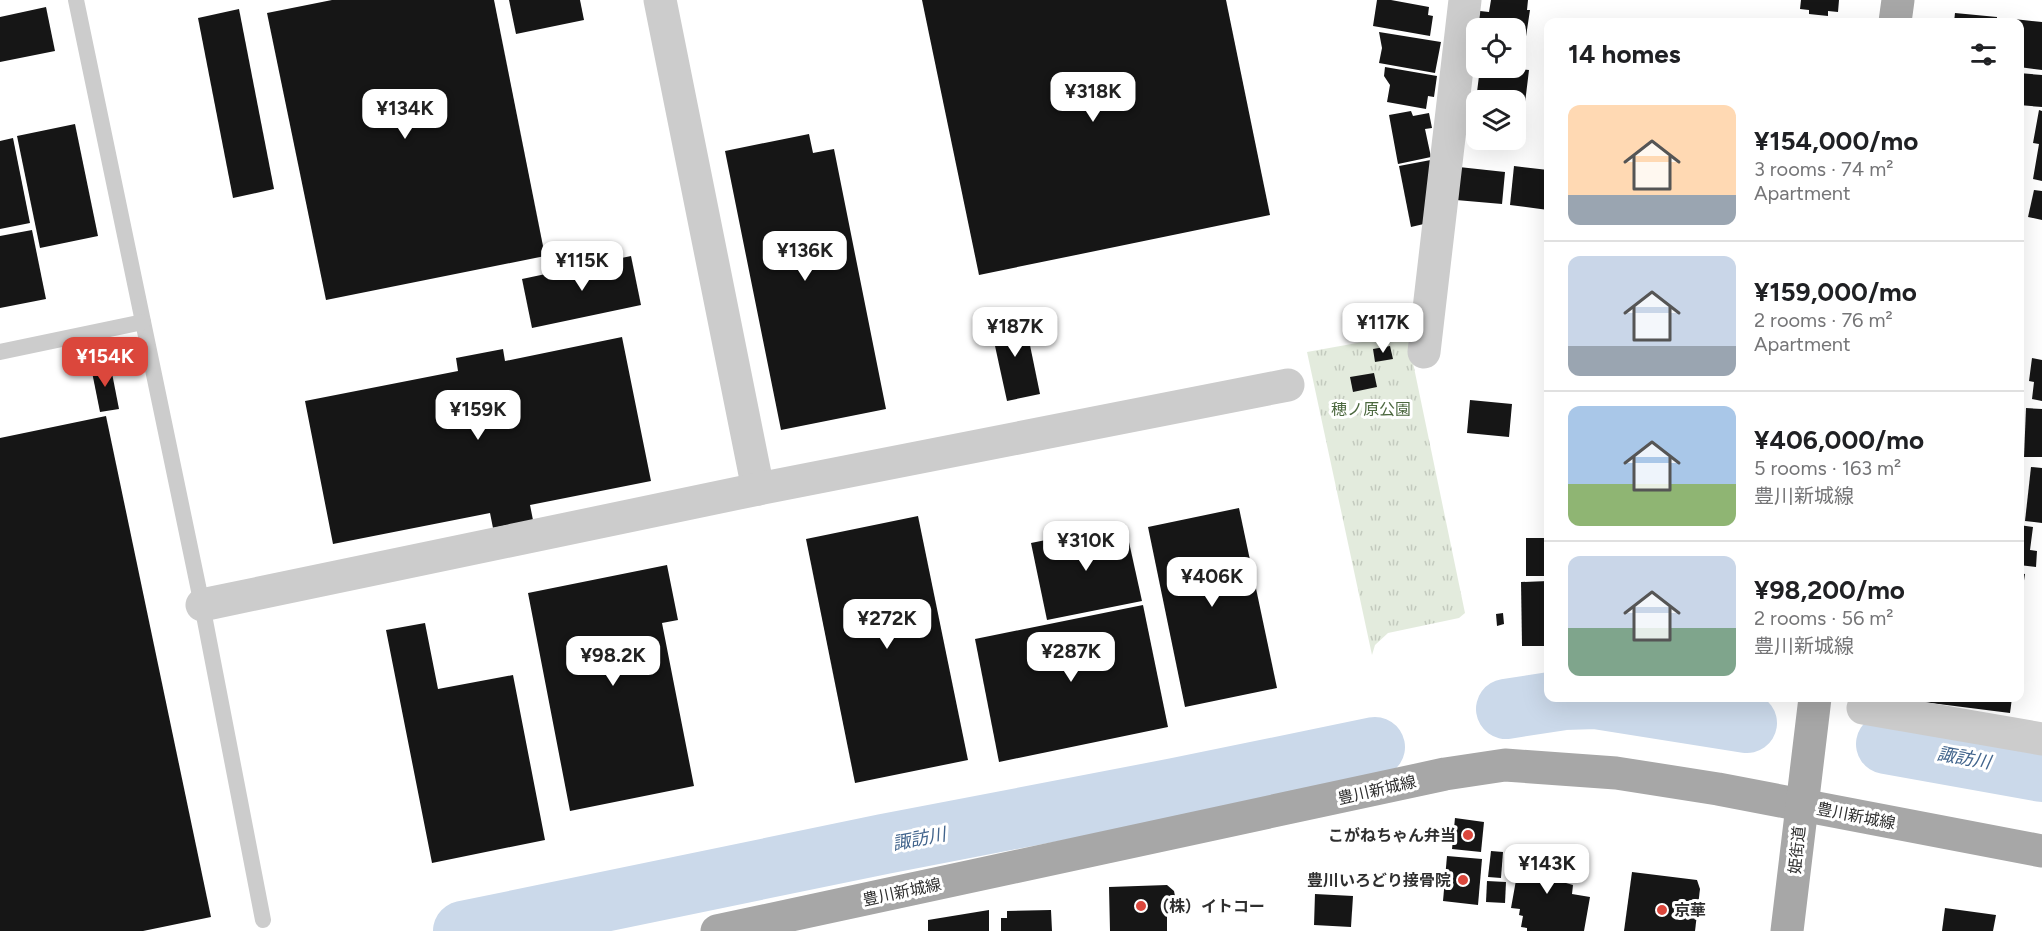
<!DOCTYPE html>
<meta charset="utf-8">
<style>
:root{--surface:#fff;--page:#f2f2f2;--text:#202124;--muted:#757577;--line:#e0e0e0;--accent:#db473c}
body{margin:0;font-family:Figtree,"Noto Sans JP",sans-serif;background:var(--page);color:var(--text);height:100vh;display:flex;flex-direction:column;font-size:22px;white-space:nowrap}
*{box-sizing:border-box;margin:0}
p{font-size:20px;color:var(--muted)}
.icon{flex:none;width:33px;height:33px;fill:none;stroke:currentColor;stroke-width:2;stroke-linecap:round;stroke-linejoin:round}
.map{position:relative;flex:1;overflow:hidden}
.drawer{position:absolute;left:1544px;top:18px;width:480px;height:684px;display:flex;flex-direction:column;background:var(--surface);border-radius:12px;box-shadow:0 6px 24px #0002}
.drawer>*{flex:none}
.buttons{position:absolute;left:1466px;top:18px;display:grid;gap:12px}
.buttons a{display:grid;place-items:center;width:60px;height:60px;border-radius:12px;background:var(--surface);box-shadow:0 6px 24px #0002;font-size:30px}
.price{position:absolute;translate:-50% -51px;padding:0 14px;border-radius:12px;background:#fff;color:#222;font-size:20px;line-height:39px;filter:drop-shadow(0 2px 3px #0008)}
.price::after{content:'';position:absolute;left:50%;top:36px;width:18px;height:14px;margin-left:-9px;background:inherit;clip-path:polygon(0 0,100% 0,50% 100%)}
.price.active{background:var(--accent);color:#fff}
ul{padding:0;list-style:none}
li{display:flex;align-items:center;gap:18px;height:150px;padding:0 24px}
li+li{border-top:2px solid var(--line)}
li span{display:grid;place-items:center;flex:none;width:168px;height:120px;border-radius:12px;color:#555}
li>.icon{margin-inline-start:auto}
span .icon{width:72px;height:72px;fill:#fffc;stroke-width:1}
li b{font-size:26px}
h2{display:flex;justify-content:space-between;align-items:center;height:72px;padding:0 24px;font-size:26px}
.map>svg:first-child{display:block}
.park{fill:url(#park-tufts)}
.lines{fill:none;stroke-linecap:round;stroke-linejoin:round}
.river{stroke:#cbd9ea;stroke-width:60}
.building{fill:#161616}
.service{stroke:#ccc;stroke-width:16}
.minor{stroke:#ccc;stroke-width:33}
.tertiary{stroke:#ccc;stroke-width:33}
.primary{stroke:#a7a7a7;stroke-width:33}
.poi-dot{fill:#db473c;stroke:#fff;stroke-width:2}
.labels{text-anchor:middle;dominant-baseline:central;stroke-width:6;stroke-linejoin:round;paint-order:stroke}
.park-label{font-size:16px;fill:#4c683f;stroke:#fff}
.street-label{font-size:16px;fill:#2f2f2f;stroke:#fff}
.poi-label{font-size:16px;font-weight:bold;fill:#2f2f2f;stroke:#fff;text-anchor:end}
.water-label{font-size:18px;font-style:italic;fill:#41648c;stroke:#fff}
</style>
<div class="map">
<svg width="2042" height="931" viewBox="0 0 2042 931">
<defs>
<pattern id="park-tufts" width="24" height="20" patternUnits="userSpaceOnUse" patternTransform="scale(1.5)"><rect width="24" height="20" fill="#e3ebdd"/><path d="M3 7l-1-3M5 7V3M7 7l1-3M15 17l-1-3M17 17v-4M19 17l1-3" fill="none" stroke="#c3cabe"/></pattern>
</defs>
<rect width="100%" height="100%" fill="#fff"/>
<!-- park -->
<polygon class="park" points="1407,334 1465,613 1459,618 1388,633 1375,645 1372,655 1307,352"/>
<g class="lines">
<!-- river -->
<g class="river">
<polyline points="1506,709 1564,700 1596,699 1747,723"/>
<polyline points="1886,744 2042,772"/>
<polyline points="463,931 884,844 1175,788 1375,747"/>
</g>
</g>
<!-- building -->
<g class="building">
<polygon points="332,0 494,0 545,256 326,300 267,13"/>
<polygon points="509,0 580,0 584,20 516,34"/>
<polygon points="922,0 1226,0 1270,215 979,275"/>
<polygon points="1377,0 1391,0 1429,7 1428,15 1433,16 1430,36 1373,26"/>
<polygon points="1491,0 1528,0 1527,10 1530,10 1525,43 1515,42 1515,28 1477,28 1480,11 1489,12"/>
<polygon points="1801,0 1839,0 1838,12 1828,11 1828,16 1809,14 1809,10 1800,9"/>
<polygon points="46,7 55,51 0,62 0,17"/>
<polygon points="239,9 274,189 233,198 198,18"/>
<polygon points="1955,13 1997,17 1997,22 1954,22"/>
<polygon points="2005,18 2042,22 2042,70 2019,67 2019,22 2004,22"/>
<polygon points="1379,32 1441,42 1435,73 1379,63 1382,48"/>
<polygon points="1385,67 1437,76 1434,97 1428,96 1426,109 1387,102 1390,85 1384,76"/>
<polygon points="1480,68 1508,68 1529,70 1525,103 1519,102 1517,132 1515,131 1515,100 1476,100"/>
<polygon points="2019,73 2042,75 2042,107 2019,105"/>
<polygon points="1468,108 1476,109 1476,131 1466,130"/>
<polygon points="2039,110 2042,111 2042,181 2033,179 2039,144 2033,143"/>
<polygon points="1411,111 1413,116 1429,113 1432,128 1425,129 1431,157 1398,164 1389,115"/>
<polygon points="75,124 98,236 40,248 17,136"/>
<polygon points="809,134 813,153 834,149 886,409 781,430 725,151"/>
<polygon points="13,138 30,223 0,229 0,141"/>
<polygon points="1436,159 1428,223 1411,227 1399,166"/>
<polygon points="1514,166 1548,170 1548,210 1510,205"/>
<polygon points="1459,167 1505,172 1502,204 1456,200"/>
<polygon points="2034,190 2042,191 2042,220 2028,217"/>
<polygon points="32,230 46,299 0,308 0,236"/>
<polygon points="631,256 641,305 532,328 522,279"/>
<polygon points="1024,316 1040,394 1007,401 990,323"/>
<polygon points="622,337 651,481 530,505 533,520 493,528 490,513 333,544 305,401 458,371 456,358 503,349 505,361"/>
<polygon points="1390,346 1393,359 1375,362 1373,349"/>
<polygon points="2032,358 2042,360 2042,401 2032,399 2034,382 2029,381"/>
<polygon points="110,363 119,409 100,412 91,367"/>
<polygon points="1374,373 1377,387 1353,392 1350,377"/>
<polygon points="1470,400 1512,404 1509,437 1467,433"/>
<polygon points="2026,408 2042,409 2042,457 2024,457"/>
<polygon points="106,416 211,917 143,931 0,931 0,438"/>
<polygon points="2031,467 2042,468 2042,523 2025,521"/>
<polygon points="1239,508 1277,688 1185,707 1148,527"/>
<polygon points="918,516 968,760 855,783 806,539"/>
<polygon points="1125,524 1142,601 1047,620 1031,543"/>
<polygon points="2019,525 2033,527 2030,550 2037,551 2036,567 2019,565"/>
<rect x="1526" y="538" width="22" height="38"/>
<polygon points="667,565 678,620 662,623 694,786 570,811 528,593"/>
<polygon points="2019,573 2025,574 2020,606 2019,606"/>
<polygon points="1548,581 1548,646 1522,646 1521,582"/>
<polygon points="1143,605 1168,727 999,762 975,639"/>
<polygon points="1503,613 1504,624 1497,626 1496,614"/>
<polygon points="425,623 438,689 513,675 545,840 432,863 386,630"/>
<polygon points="1908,698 2012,698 2010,713 1907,700"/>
<polygon points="1455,818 1484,822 1481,852 1452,849"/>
<polygon points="1522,847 1557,854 1555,868 1568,870 1566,883 1573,885 1572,894 1590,897 1584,931 1527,931 1527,928 1521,927 1523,916 1519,915 1520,909 1511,908"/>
<polygon points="1491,851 1503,852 1501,878 1488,877"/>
<polygon points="1447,856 1482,859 1478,905 1443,901"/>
<polygon points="1632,872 1697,880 1700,889 1695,931 1624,931"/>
<polygon points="1487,881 1506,882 1505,903 1486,902"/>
<polygon points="1167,885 1174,891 1175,896 1174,904 1167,911 1167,931 1110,931 1109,887"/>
<polygon points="1315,894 1353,896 1351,927 1314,925"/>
<polygon points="1945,908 1996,915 1993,931 1942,931"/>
<polygon points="989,910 989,931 928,931 928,920"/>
<polygon points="1051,910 1052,931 1001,931 1001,918 1007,918 1007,911"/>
</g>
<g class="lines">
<!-- service -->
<g class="service">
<polyline points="76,0 202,605 263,920"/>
<polyline points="0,352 143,322"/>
</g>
<!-- minor -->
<g class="minor">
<polyline points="1424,352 1465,0"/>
<polyline points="1863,708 2042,739"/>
</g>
<!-- tertiary -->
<g class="tertiary">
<polyline points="660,0 758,489"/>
<polyline points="202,605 758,489 1288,385"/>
</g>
<!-- primary -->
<g class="primary">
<polyline points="1895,22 1898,0"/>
<polyline points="717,931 1445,774 1505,765 1616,773 1718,789 2042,851"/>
<polyline points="1787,931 1815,698"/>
</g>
</g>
<!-- markers -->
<g class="poi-dot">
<circle cx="1468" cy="835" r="6"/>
<circle cx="1463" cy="880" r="6"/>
<circle cx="1141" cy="906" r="6"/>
<circle cx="1662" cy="910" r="6"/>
</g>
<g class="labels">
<!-- park labels -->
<g class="park-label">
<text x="1371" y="409">穂ノ原公園</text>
</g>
<!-- street labels -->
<g class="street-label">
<text transform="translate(1377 790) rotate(-13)">豊川新城線</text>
<text transform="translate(1856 816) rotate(11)">豊川新城線</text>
<text transform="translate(1797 850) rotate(-84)">姫街道</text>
<text transform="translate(902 892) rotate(-12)">豊川新城線</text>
</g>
<!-- poi labels -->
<g class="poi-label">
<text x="1456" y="835">こがねちゃん弁当</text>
<text x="1451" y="880">豊川いろどり接骨院</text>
<text x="1153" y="906" text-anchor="start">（株）イトコー</text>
<text x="1674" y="910" text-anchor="start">京華</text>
</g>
<!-- water labels -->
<g class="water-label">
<text transform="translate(1964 758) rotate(10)">諏訪川</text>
<text transform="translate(919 839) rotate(-11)">諏訪川</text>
</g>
</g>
</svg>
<div class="buttons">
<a><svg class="icon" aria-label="locate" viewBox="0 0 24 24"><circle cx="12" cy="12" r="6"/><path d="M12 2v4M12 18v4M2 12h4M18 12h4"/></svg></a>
<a><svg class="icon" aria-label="layers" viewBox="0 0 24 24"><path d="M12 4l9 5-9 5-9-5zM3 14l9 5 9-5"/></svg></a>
</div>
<b class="price" style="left:1093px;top:123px">¥318K</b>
<b class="price" style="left:405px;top:140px">¥134K</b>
<b class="price" style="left:805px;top:282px">¥136K</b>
<b class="price" style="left:582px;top:292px">¥115K</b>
<b class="price" style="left:1383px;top:354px">¥117K</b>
<b class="price" style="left:1015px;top:358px">¥187K</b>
<b class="price active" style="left:105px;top:388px">¥154K</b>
<b class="price" style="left:478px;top:441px">¥159K</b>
<b class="price" style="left:1086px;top:572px">¥310K</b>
<b class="price" style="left:1212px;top:608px">¥406K</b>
<b class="price" style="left:887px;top:650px">¥272K</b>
<b class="price" style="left:1071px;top:683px">¥287K</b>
<b class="price" style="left:613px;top:687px">¥98.2K</b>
<b class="price" style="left:1547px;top:895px">¥143K</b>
<section class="drawer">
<h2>14 homes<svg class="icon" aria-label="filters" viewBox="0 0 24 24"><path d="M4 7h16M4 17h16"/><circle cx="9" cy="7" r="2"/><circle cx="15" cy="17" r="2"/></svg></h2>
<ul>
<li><span style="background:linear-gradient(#ffd9b3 75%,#9aa5b1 0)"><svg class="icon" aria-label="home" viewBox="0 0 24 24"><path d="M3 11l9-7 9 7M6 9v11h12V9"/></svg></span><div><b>¥154,000/mo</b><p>3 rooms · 74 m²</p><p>Apartment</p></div></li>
<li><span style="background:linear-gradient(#c9d6e8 75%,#9aa5b1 0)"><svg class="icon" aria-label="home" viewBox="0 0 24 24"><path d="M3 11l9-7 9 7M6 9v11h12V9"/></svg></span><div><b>¥159,000/mo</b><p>2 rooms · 76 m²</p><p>Apartment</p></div></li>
<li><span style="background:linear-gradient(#a9c7e8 65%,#8fb573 0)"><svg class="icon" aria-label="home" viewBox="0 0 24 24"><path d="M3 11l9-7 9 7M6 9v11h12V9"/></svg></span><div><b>¥406,000/mo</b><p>5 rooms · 163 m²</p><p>豊川新城線</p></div></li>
<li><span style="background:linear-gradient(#c9d6e8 60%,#7fa58c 0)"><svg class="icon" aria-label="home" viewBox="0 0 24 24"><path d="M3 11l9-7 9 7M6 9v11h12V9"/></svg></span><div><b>¥98,200/mo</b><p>2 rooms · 56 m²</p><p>豊川新城線</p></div></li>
</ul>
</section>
</div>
